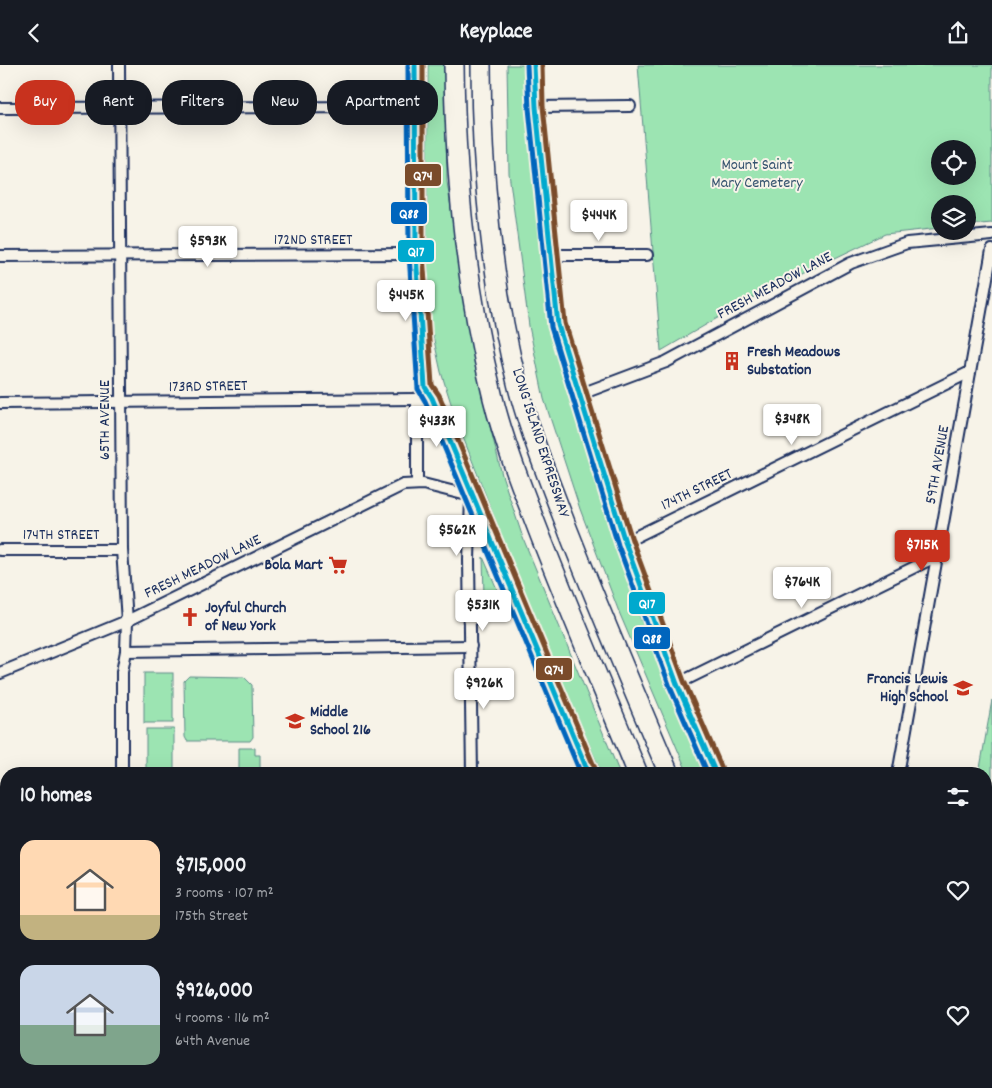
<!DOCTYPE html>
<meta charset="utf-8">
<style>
:root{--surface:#171b24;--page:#20242c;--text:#f1f3f6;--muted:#9ea1a6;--accent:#c8321e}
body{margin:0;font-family:Dekko,sans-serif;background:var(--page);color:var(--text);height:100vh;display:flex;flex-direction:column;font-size:19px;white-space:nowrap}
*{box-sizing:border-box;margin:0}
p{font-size:16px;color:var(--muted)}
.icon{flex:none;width:28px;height:28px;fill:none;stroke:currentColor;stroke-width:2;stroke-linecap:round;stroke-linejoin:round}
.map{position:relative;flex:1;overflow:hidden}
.sheet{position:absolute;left:0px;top:702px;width:992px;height:321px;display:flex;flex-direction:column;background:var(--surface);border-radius:20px 20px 0 0;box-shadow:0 5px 20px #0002}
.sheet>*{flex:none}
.guide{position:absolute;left:15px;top:15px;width:500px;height:45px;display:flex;gap:10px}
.controls{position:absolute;left:931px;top:75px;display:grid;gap:10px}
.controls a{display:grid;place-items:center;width:45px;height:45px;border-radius:50%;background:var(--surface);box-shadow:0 5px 20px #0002;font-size:25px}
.price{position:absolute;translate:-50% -42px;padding:0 11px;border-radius:5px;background:#fff;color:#222;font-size:16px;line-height:32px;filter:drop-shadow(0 1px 2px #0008)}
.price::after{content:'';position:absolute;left:50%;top:30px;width:15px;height:11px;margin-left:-8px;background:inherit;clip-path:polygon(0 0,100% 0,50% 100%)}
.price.on{background:var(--accent);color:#fff}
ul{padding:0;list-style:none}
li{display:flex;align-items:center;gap:15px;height:125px;padding:0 20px}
li span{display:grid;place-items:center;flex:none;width:140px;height:100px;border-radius:15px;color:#555}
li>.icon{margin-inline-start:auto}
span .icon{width:60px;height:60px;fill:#fffc;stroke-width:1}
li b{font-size:21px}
h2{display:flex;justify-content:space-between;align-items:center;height:60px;padding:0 20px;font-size:21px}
.tag{padding:0 18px;border-radius:20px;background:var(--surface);box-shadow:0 5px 20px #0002;font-size:18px;line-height:45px}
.tag.on{background:var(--accent);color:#fff}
header{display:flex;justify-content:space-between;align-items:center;height:65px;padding:0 20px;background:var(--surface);font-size:22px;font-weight:700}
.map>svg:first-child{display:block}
.green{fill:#9ce4b2;stroke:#5c8a88;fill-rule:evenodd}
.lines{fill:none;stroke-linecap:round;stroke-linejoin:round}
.minor-casing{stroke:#1b2f5e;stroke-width:14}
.secondary-casing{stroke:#1b2f5e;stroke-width:18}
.motorway-casing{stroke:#1b2f5e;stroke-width:22}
.minor{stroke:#f7f3e8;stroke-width:10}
.secondary{stroke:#f7f3e8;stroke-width:14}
.motorway{stroke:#f7f3e8;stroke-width:19}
.bus-1-casing{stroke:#f7f3e8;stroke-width:9}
.bus-2-casing{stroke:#f7f3e8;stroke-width:9}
.bus-3-casing{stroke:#f7f3e8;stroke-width:9}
.bus-1{stroke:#00a9ce;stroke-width:5}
.bus-2{stroke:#0065bd;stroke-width:5}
.bus-3{stroke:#7a4b2a;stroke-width:5}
.labels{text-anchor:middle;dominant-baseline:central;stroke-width:4;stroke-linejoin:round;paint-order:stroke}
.park-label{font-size:16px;fill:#35536f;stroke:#f7f3e8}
.street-label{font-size:16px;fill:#1b2f5e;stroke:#f7f3e8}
.poi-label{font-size:16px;font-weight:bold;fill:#1b2f5e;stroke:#f7f3e8;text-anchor:start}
.line-badge{stroke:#f7f3e8;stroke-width:2}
.badge-label{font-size:14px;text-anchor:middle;font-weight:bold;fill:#fff}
</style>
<header><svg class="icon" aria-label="back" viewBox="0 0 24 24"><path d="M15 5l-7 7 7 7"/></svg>Keyplace<svg class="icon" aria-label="share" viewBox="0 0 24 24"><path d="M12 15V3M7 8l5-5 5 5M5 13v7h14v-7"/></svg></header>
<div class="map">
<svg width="992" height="1023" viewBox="0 0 992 1023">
<rect width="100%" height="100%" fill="#f7f3e8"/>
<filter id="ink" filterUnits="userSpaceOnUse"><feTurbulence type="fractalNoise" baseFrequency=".02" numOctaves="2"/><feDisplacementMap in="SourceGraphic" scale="10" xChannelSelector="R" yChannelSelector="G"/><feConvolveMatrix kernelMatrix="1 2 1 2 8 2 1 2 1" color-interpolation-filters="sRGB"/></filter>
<g filter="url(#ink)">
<!-- green -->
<g class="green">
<polygon points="428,0 445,0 447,117 476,304 502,410 523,473 620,709 602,709 521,521 456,354 441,307 430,257 427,183"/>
<polygon points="507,0 523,0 546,248 581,370 638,548 706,709 688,709 619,547 580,444 544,334 529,261 509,108"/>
<path d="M638,0H992V158L968,160V139H940V163L885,169L750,234L661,286ZM940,84H968V111H940Z"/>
<polygon points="483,492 497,524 484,531"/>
<rect x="144" y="608" width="29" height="50"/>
<polygon points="189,611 244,612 252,620 253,672 250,676 187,676 185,672 184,616"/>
<polygon points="992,635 992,725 987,724 986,709 979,709"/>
<rect x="146" y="664" width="28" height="45"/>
<polygon points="239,683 255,683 255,690 260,690 260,709 239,709"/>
</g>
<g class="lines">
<!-- minor casing -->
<g class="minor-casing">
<g id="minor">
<polyline points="119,0 122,485 127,556 126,586 122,607 122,709"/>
<polyline points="536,42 630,41"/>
<polyline points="0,43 415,42"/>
<polyline points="550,190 647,190"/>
<polyline points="0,191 416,189"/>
<polyline points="581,329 666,297 851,198 907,178 992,170"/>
<polyline points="0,338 417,334"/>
<polyline points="417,418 417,334 420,330"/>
<polyline points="625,477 970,307"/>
<polyline points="0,485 122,485"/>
<polyline points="126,586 471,581"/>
<polyline points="0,608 127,556 403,420 423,419 471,431 469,495 472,709"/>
<polyline points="677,619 937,491"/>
<polyline points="898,709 992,185"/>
<polyline points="0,734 6,734"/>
<polyline points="986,956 992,953"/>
<polyline points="174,1018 177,1023"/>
<polyline points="467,1018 467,1023"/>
<polyline points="32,1023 45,1018"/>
<polyline points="435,1023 448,1018"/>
<polyline points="482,1023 482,1018"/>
</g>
</g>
<!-- secondary casing -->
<g class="secondary-casing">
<g id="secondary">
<polyline points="415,0 416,189 425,322 432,333 589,709"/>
<polyline points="534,0 536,42 558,260 581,329 625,477 677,619 716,709"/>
<polyline points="471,553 514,532"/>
<polyline points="986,883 992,883"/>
<polyline points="0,888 6,888"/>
<polyline points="986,903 992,903"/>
<polyline points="0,907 6,907"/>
<polyline points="721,1018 723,1023"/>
<polyline points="847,1018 849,1023"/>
</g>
</g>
<!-- motorway casing -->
<g class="motorway-casing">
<g id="motorway">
<path d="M454,0C455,112 466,224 493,333C504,378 525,431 542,475C573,554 606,631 638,709"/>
<path d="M481,0C481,105 492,223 519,326C532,374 551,421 569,468C601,549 635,629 669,709"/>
<polyline points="768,1018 771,1023"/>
<polyline points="799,1018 801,1023"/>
</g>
</g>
<!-- minor -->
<use href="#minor" class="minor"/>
<!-- secondary -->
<use href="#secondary" class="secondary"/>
<!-- motorway -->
<use href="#motorway" class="motorway"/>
<!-- bus-1 casing -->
<g class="bus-1-casing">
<g id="bus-1">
<polyline points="415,0 416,189 425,322 432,333 589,709"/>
<polyline points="534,0 536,42 558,260 625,477 677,619 716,709"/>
</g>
</g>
<!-- bus-2 casing -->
<g class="bus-2-casing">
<g id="bus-2">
<polyline points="408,0 409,189 418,324 425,336 581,709"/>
<polyline points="527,0 529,43 551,262 618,480 670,622 708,709"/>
</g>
</g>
<!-- bus-3 casing -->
<g class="bus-3-casing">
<g id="bus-3">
<polyline points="423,0 423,189 432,320 439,330 596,706"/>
<polyline points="542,0 543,41 565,258 632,475 684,616 723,706"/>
</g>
</g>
<!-- bus-1 -->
<use href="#bus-1" class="bus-1"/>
<!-- bus-2 -->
<use href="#bus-2" class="bus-2"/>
<!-- bus-3 -->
<use href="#bus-3" class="bus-3"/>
</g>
</g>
<!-- icons -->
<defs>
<g id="building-bare" transform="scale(1.5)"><path d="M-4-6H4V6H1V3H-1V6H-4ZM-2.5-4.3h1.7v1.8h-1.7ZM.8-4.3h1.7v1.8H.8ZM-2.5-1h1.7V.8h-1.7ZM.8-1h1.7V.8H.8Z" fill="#c8321e" stroke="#f7f3e8" stroke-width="2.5" paint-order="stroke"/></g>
<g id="supermarket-bare" transform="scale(1.5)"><path d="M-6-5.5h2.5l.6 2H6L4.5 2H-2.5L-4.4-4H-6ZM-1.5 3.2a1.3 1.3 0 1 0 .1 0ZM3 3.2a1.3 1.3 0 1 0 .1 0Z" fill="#c8321e" stroke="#f7f3e8" stroke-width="2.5" paint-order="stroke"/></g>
<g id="church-bare" transform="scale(1.5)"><path d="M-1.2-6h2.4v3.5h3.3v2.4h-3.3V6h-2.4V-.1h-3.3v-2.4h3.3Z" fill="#c8321e" stroke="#f7f3e8" stroke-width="2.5" paint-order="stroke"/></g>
<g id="school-bare" transform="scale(1.5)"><path d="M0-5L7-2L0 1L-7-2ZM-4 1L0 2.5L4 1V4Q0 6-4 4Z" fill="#c8321e" stroke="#f7f3e8" stroke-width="2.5" paint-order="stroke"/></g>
</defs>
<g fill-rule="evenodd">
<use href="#building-bare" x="732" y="296"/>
<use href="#supermarket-bare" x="338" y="500"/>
<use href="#church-bare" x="190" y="552"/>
<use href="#school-bare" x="963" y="623"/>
<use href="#school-bare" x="295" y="656"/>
</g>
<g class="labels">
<!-- park labels -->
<g class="park-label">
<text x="757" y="100">Mount Saint<tspan x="757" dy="18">Mary Cemetery</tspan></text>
</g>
<!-- street labels -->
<g class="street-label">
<text x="313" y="175">172ND STREET</text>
<text transform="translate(775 221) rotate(-28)">FRESH MEADOW LANE</text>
<text transform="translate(208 322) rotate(-1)">173RD STREET</text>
<text transform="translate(105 355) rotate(-90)">65TH AVENUE</text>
<text transform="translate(540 378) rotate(72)">LONG ISLAND EXPRESSWAY</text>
<text transform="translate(938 400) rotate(-80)">59TH AVENUE</text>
<text transform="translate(697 425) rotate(-26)">174TH STREET</text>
<text x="61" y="470">174TH STREET</text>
<text transform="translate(203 502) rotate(-26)">FRESH MEADOW LANE</text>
</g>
<!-- poi labels -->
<g class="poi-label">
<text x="747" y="287">Fresh Meadows<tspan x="747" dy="18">Substation</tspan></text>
<text x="323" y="500" text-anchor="end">Bola Mart</text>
<text x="205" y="543">Joyful Church<tspan x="205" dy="18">of New York</tspan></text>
<text x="948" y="614" text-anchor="end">Francis Lewis<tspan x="948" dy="18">High School</tspan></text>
<text x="310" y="647">Middle<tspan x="310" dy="18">School 216</tspan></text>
</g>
</g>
<g class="line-badge">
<rect x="404" y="98" width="38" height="24" rx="5" fill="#7a4b2a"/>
<rect x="390" y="136" width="38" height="24" rx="5" fill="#0065bd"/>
<rect x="397" y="174" width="38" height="24" rx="5" fill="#00a9ce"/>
<rect x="628" y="526" width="38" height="24" rx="5" fill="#00a9ce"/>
<rect x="633" y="561" width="38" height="24" rx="5" fill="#0065bd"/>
<rect x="535" y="592" width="38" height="24" rx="5" fill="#7a4b2a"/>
</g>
<g class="badge-label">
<text x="423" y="115">Q74</text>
<text x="409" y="153">Q88</text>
<text x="416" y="191">Q17</text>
<text x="647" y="543">Q17</text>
<text x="652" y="578">Q88</text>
<text x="554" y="609">Q74</text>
</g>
</svg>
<div class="controls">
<a><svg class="icon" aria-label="locate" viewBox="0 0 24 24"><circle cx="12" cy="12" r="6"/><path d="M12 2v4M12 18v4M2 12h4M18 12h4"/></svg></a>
<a><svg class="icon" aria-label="layers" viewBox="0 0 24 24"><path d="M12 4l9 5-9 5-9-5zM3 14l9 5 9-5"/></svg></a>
</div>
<b class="price" style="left:599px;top:177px">$444K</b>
<b class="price" style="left:208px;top:203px">$593K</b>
<b class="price" style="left:406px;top:257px">$445K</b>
<b class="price" style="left:792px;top:381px">$348K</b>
<b class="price" style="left:437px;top:383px">$433K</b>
<b class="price" style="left:457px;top:492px">$562K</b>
<b class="price on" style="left:922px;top:507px">$715K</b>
<b class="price" style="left:802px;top:544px">$764K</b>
<b class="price" style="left:483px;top:567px">$531K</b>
<b class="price" style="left:484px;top:645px">$926K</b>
<div class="guide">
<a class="tag on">Buy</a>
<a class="tag">Rent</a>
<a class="tag">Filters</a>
<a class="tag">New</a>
<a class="tag">Apartment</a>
</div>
<section class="sheet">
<h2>10 homes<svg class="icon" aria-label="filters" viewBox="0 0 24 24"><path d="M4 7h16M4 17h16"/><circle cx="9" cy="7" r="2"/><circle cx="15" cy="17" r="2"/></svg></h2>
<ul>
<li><span style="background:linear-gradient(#ffd9b3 75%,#c2b280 0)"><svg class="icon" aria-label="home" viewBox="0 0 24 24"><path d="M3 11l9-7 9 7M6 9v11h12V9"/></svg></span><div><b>$715,000</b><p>3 rooms · 107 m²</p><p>175th Street</p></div><svg class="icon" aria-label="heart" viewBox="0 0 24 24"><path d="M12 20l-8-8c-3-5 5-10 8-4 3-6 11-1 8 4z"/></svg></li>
<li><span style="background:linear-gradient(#c9d6e8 60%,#7fa58c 0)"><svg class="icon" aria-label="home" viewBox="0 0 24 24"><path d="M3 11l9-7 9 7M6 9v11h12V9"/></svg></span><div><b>$926,000</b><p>4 rooms · 116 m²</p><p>64th Avenue</p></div><svg class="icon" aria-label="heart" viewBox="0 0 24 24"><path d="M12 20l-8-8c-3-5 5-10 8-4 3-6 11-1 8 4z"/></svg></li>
</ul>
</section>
</div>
